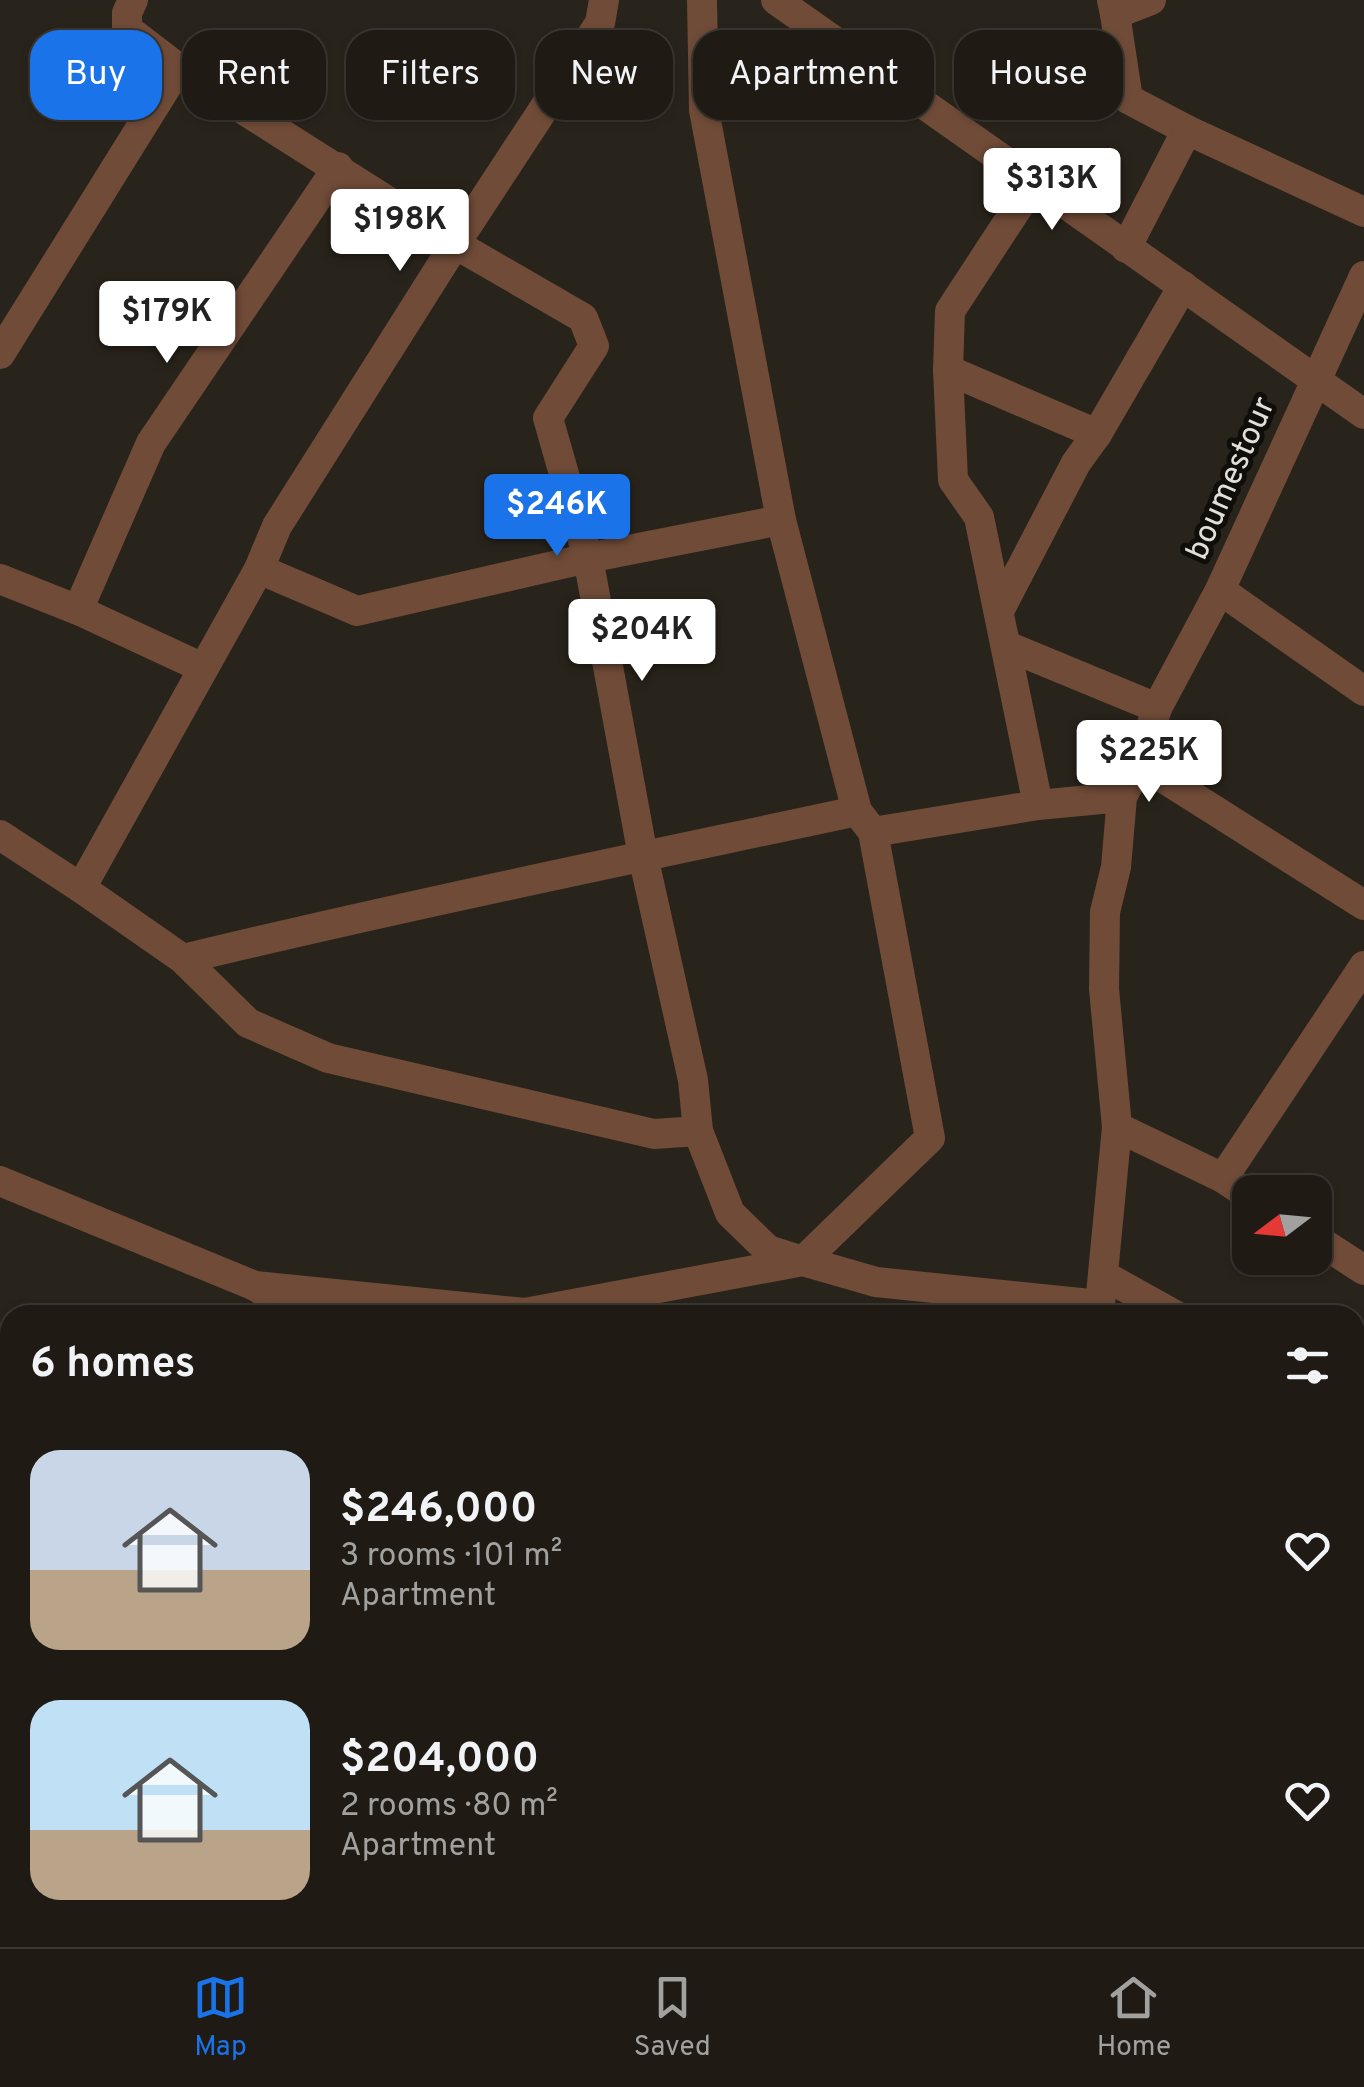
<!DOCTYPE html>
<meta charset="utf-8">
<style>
:root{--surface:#1f1b14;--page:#27241d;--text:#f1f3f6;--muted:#a1a1a0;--line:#3c3934;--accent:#1a73e8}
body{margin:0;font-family:Overpass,sans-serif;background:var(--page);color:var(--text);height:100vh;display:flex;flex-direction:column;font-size:38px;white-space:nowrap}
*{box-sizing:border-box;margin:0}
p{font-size:32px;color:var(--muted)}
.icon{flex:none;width:55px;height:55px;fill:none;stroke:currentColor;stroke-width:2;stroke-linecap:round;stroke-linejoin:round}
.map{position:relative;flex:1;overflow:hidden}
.sheet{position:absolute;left:0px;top:1305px;width:1365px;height:642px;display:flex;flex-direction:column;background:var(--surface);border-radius:30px 30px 0 0;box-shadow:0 2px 8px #0004,0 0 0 2px var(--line)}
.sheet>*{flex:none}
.top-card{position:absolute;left:30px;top:30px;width:1305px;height:90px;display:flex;gap:20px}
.needle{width:65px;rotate:254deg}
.buttons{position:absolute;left:1232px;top:1175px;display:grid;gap:20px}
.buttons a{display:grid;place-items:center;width:100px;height:100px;border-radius:20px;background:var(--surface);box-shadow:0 2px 8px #0004,0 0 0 2px var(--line);font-size:50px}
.price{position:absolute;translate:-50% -85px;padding:0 22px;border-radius:10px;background:#fff;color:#222;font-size:32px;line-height:65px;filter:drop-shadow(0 2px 5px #0008)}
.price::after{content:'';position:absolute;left:50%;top:60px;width:30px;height:22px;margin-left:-15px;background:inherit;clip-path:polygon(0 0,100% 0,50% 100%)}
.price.on{background:var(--accent);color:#fff}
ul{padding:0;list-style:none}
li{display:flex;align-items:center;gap:30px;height:250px;padding:0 30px}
li span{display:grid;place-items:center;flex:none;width:280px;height:200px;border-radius:30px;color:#555}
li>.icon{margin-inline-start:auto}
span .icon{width:120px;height:120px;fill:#fffc;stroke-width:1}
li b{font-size:42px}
h2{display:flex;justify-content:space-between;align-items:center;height:120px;padding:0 30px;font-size:42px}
.pill{padding:0 35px;border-radius:30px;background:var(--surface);box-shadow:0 2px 8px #0004,0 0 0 2px var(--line);font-size:35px;line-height:90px}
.pill.on{background:var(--accent);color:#fff}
.tabs{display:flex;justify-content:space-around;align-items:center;height:140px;border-top:2px solid var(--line);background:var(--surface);font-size:28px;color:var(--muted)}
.tabs a{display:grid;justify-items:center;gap:5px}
.tabs .on{color:var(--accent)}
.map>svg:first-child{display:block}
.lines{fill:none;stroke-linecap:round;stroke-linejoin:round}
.minor{stroke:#704b38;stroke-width:30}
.labels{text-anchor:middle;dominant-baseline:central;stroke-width:10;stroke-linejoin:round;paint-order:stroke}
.street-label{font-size:32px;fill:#e2dfd9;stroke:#100e0a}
</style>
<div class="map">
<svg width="1364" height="1947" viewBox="0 0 1364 1947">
<rect width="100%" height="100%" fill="#29241b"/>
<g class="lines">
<!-- minor -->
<g class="minor">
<polyline points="702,0 704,110 781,520 857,811 873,832 1038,805 979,517 953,480 948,370 950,311 1033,184"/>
<polyline points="776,0 1364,414"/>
<polyline points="1112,0 1115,14 1151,0"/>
<polyline points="1115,14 1128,99 1187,130 1126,248"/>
<polyline points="178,68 455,244 583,318 594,346 548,418 588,558 781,520"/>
<polyline points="1187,130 1364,212"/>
<polyline points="0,354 178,68 127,29 127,13 133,0"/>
<polyline points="948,370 1097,434"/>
<polyline points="259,569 277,526 455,244 600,23 604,0"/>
<polyline points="0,579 78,610 203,668"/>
<polyline points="1220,590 1364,691"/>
<polyline points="1000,609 1076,463 1097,434 1183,286"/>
<polyline points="78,610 151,443 338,167"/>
<polyline points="1007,646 1157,708 1140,763 1364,905"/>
<polyline points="1157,708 1220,590 1364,276"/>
<polyline points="1038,805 1122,797"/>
<polyline points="0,835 81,888"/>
<path d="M183,959L248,1023L328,1058L654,1134L698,1131L693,1080L643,856L588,558L357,611L259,569L81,888L183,959C407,905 632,859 857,811"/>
<polyline points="1117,1127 1223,1178 1250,1196"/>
<polyline points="698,1131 730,1213 768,1250 803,1261 930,1138 873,832"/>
<polyline points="1223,1178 1364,966"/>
<polyline points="0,1181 255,1286 303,1315"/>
<polyline points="1315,1238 1364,1270"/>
<polyline points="1103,1275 1175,1315"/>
<polyline points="255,1286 525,1313 803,1261 876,1282 1100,1305 1101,1315"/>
<polyline points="1100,1305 1117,1127 1104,989 1105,912 1116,867 1122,797 1140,763"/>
<polyline points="1355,1416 1364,1421"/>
<polyline points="1355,1596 1360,1588"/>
<polyline points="1355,1748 1364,1754"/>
<polyline points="880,1938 887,1947"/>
</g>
</g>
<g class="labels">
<!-- street labels -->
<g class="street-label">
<text transform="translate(1232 479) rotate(-66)">boumestour</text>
</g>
</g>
</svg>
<div class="buttons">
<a><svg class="needle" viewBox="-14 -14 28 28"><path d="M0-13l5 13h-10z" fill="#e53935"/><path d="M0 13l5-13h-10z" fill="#a1a1a0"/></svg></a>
</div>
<b class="price" style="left:1052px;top:233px">$313K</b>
<b class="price" style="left:400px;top:274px">$198K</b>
<b class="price" style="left:167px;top:366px">$179K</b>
<b class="price on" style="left:557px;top:559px">$246K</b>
<b class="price" style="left:642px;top:684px">$204K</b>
<b class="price" style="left:1149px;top:805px">$225K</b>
<div class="top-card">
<a class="pill on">Buy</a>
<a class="pill">Rent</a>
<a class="pill">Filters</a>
<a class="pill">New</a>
<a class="pill">Apartment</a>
<a class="pill">House</a>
</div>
<section class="sheet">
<h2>6 homes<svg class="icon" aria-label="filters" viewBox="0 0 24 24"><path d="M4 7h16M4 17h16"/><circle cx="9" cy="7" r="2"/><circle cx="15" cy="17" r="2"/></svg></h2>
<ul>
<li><span style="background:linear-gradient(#c9d6e8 60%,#b9a48a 0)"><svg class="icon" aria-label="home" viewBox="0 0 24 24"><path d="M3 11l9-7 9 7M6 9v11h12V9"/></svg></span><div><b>$246,000</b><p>3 rooms · 101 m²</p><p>Apartment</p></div><svg class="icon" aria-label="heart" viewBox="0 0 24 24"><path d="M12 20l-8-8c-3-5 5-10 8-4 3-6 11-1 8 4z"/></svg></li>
<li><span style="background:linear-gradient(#bfe0f5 65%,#b9a48a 0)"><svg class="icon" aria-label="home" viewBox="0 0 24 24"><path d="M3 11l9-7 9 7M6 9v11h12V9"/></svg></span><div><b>$204,000</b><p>2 rooms · 80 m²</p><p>Apartment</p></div><svg class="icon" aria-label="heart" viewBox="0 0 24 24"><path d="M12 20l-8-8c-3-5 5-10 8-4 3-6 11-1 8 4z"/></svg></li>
</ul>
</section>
</div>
<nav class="tabs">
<a class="on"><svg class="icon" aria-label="map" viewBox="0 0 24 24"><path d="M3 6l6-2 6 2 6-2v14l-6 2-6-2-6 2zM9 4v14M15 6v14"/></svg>Map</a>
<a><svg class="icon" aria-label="saved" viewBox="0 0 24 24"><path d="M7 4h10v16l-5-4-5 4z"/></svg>Saved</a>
<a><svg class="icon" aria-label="home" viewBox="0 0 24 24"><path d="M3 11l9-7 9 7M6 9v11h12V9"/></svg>Home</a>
</nav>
